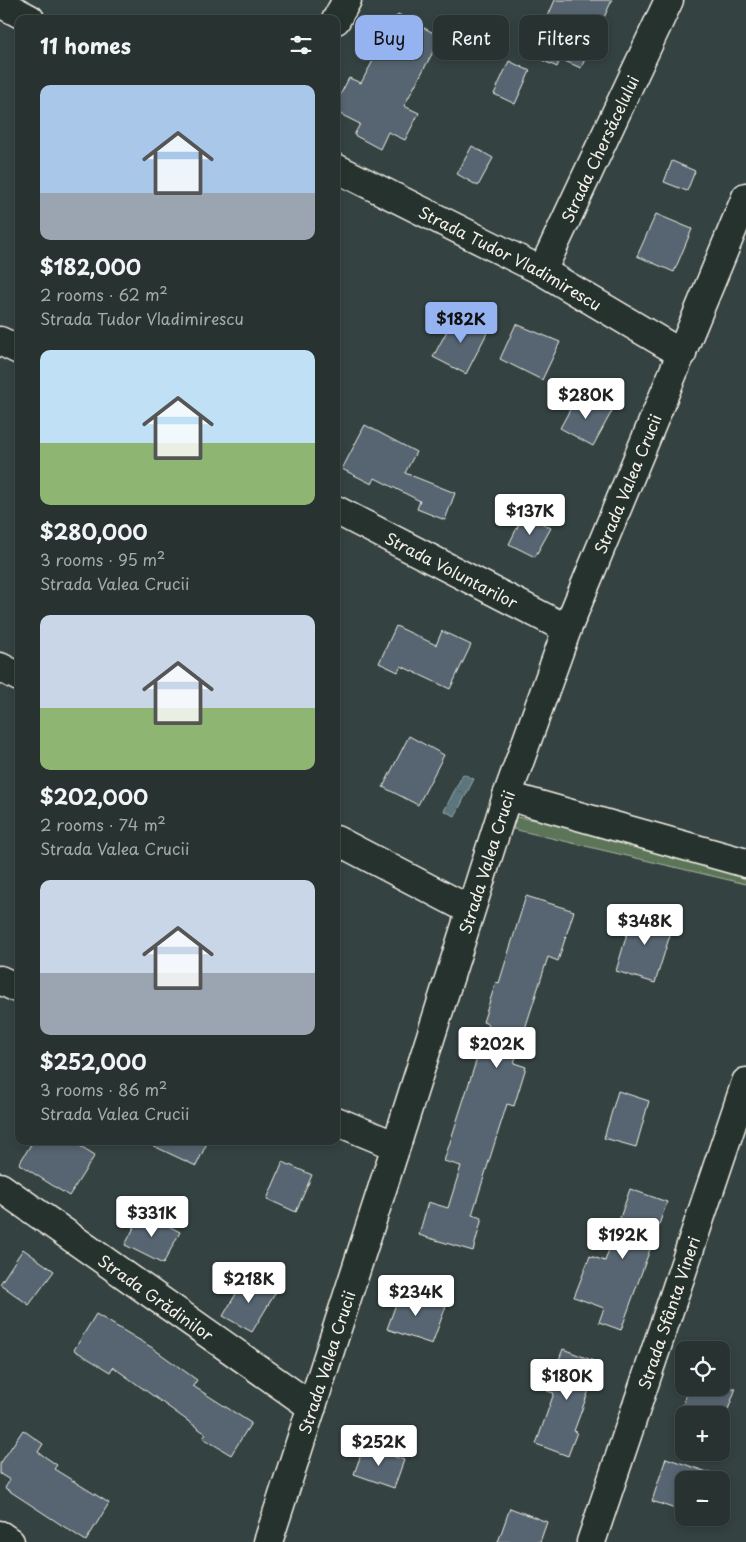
<!DOCTYPE html>
<meta charset="utf-8">
<style>
:root{--surface:#273231;--page:#333e3d;--text:#f1f3f6;--muted:#a4aaab;--line:#434d4d;--accent:#95b2f1}
body{margin:0;font-family:"Playpen Sans",sans-serif;background:var(--page);color:var(--text);height:100vh;display:flex;flex-direction:column;font-size:19px;white-space:nowrap}
*{box-sizing:border-box;margin:0}
p{font-size:16px;color:var(--muted)}
.icon{flex:none;width:28px;height:28px;fill:none;stroke:currentColor;stroke-width:2;stroke-linecap:round;stroke-linejoin:round}
.map{position:relative;flex:1;overflow:hidden}
.panel{position:absolute;left:15px;top:15px;width:325px;height:1130px;display:flex;flex-direction:column;background:var(--surface);border-radius:10px;box-shadow:0 2px 8px #0003,0 0 0 1px var(--line)}
.panel>*{flex:none}
.banner{position:absolute;left:355px;top:15px;width:315px;height:45px;display:flex;gap:10px}
.buttons{position:absolute;left:675px;top:1341px;display:grid;gap:10px}
.buttons a{display:grid;place-items:center;width:55px;height:55px;border-radius:10px;background:var(--surface);box-shadow:0 2px 8px #0003,0 0 0 1px var(--line);font-size:25px}
.price{position:absolute;translate:-50% -42px;padding:0 11px;border-radius:5px;background:#fff;color:#222;font-size:16px;line-height:32px;filter:drop-shadow(0 1px 2px #0008)}
.price::after{content:'';position:absolute;left:50%;top:30px;width:15px;height:11px;margin-left:-8px;background:inherit;clip-path:polygon(0 0,100% 0,50% 100%)}
.price.on{background:var(--accent);color:#111}
ul{padding:0;list-style:none}
li{display:grid;align-content:center;gap:10px;height:265px;padding:0 25px}
li span{display:grid;place-items:center;height:155px;border-radius:10px;color:#555}
li>.icon{margin-inline-start:auto}
span .icon{width:90px;height:90px;fill:#fffc;stroke-width:1}
li b{font-size:21px}
h2{display:flex;justify-content:space-between;align-items:center;height:60px;padding:0 25px;font-size:21px}
.chip{padding:0 18px;border-radius:10px;background:var(--surface);box-shadow:0 2px 8px #0003,0 0 0 1px var(--line);font-size:18px;line-height:45px}
.chip.on{background:var(--accent);color:#111}
.map>svg:first-child{display:block}
.green{fill:#5b7459;stroke:#a8b2a0}
.water{fill:url(#water-ripples);stroke:#99a7a8}
.building{fill:#566571;stroke:#f4f1e8}
.lines{fill:none;stroke-linecap:round;stroke-linejoin:round}
.minor-casing{stroke:#f4f1e8;stroke-width:31}
.tertiary-casing{stroke:#f4f1e8;stroke-width:31}
.minor{stroke:#26332d;stroke-width:28}
.tertiary{stroke:#26332d;stroke-width:28}
.labels{text-anchor:middle;dominant-baseline:central;stroke-width:5;stroke-linejoin:round;paint-order:stroke}
.street-label{font-size:16px;fill:#f4f1e8;stroke:#26332d}
</style>
<div class="map">
<svg width="746" height="1542" viewBox="0 0 746 1542">
<defs>
<pattern id="water-ripples" width="26" height="14" patternUnits="userSpaceOnUse" patternTransform="scale(1.25)"><rect width="26" height="14" fill="#5c767e"/><path d="M2 4q2-2 4 0t4 0M15 11q2-2 4 0t4 0" fill="none" stroke="#525f62"/></pattern>
</defs>
<rect width="100%" height="100%" fill="#344241"/>
<filter id="ink" filterUnits="userSpaceOnUse"><feTurbulence type="fractalNoise" baseFrequency=".02" numOctaves="2"/><feDisplacementMap in="SourceGraphic" scale="10" xChannelSelector="R" yChannelSelector="G"/><feConvolveMatrix kernelMatrix="1 2 1 2 8 2 1 2 1" color-interpolation-filters="sRGB"/></filter>
<g filter="url(#ink)">
<!-- green -->
<polygon class="green" points="516,817 604,830 746,870 746,884 513,829"/>
<!-- water -->
<polygon class="water" points="463,774 474,779 455,816 444,811"/>
<!-- building -->
<g class="building">
<polygon points="555,0 612,0 581,68 560,59 557,67 531,55"/>
<polygon points="398,14 441,37 404,106 419,113 405,140 388,132 380,149 354,135 360,124 336,112 336,103 349,78 361,83"/>
<polygon points="509,61 530,71 515,104 494,94"/>
<polygon points="472,146 493,158 478,186 457,174"/>
<polygon points="672,161 695,171 687,191 664,182"/>
<polygon points="656,214 692,229 674,272 637,256"/>
<polygon points="456,314 488,331 466,374 433,357"/>
<polygon points="516,324 560,342 542,380 500,359"/>
<polygon points="579,393 612,411 593,446 560,428"/>
<polygon points="365,425 416,452 405,473 455,493 445,520 417,509 420,501 375,478 372,484 342,469"/>
<polygon points="524,514 551,528 535,557 509,544"/>
<polygon points="396,626 436,645 442,631 471,645 450,689 401,666 398,672 379,663"/>
<polygon points="409,736 444,755 418,805 383,787"/>
<polygon points="526,896 574,911 558,961 548,957 514,1063 526,1067 514,1106 507,1104 472,1215 482,1218 473,1251 419,1235 428,1202 448,1208 461,1166 444,1161 488,1024 483,1022 496,982 499,983"/>
<polygon points="634,910 674,922 655,983 616,971"/>
<polygon points="618,1091 649,1101 636,1147 604,1138"/>
<polygon points="33,1141 72,1141 95,1155 69,1196 19,1164"/>
<polygon points="143,1141 208,1141 196,1166"/>
<polygon points="283,1162 312,1175 296,1212 267,1199"/>
<polygon points="630,1189 667,1202 621,1330 599,1322 604,1308 574,1297 590,1256 605,1261"/>
<polygon points="142,1212 180,1232 163,1264 125,1245"/>
<polygon points="23,1249 54,1271 29,1305 0,1284"/>
<polygon points="247,1275 276,1292 252,1332 223,1316"/>
<polygon points="401,1290 446,1306 432,1344 387,1329"/>
<polygon points="96,1314 151,1347 197,1380 193,1386 251,1423 231,1455 203,1438 206,1434 113,1367 110,1372 74,1350"/>
<polygon points="563,1349 599,1363 574,1431 577,1432 568,1456 536,1444 554,1393 547,1391"/>
<polygon points="689,1388 736,1388 726,1415 679,1415"/>
<polygon points="23,1430 43,1444 38,1452 57,1465 54,1469 109,1503 86,1541 5,1488 10,1480 0,1474 0,1464"/>
<polygon points="364,1446 404,1460 394,1488 354,1474"/>
<polygon points="666,1458 719,1476 718,1480 684,1480 684,1512 652,1501"/>
<polygon points="510,1508 547,1522 540,1542 498,1542"/>
</g>
<g class="lines">
<!-- minor casing -->
<g class="minor-casing">
<g id="minor">
<polyline points="0,3 30,19"/>
<polyline points="336,20 347,0"/>
<path id="s1" d="M336,168L542,271L682,354"/>
<path id="s2" d="M542,271L669,0"/>
<polyline points="0,341 19,350"/>
<path id="s3" d="M336,510L567,629"/>
<polyline points="0,667 19,677"/>
<polyline points="507,796 746,863"/>
<polyline points="336,840 470,910"/>
<path id="s4" d="M396,1146L507,796L567,629L746,197"/>
<path id="s5" d="M0,1187L312,1407"/>
<polyline points="0,1535 10,1542"/>
<path id="s6" d="M591,1542L746,1082"/>
</g>
</g>
<!-- tertiary casing -->
<g class="tertiary-casing">
<g id="tertiary">
<polyline points="0,980 19,989"/>
<path id="s7" d="M268,1542L396,1146L336,1121"/>
</g>
</g>
<!-- minor -->
<use href="#minor" class="minor"/>
<!-- tertiary -->
<use href="#tertiary" class="tertiary"/>
</g>
</g>
<g class="labels">
<!-- street labels -->
<g class="street-label">
<text stroke="none"><textPath href="#s2" startOffset="135">Strada Chersăcelului</textPath></text>
<text stroke="none"><textPath href="#s1" startOffset="196">Strada Tudor Vladimirescu</textPath></text>
<text stroke="none"><textPath href="#s4" startOffset="702">Strada Valea Crucii</textPath></text>
<text stroke="none"><textPath href="#s3" startOffset="130">Strada Voluntarilor</textPath></text>
<text stroke="none"><textPath href="#s4" startOffset="298">Strada Valea Crucii</textPath></text>
<text stroke="none"><textPath href="#s5" startOffset="191">Strada Grădinilor</textPath></text>
<text stroke="none"><textPath href="#s6" startOffset="242">Strada Sfânta Vineri</textPath></text>
<text stroke="none"><textPath href="#s7" startOffset="189">Strada Valea Crucii</textPath></text>
</g>
</g>
</svg>
<div class="buttons">
<a><svg class="icon" aria-label="locate" viewBox="0 0 24 24"><circle cx="12" cy="12" r="6"/><path d="M12 2v4M12 18v4M2 12h4M18 12h4"/></svg></a>
<a>+</a>
<a>−</a>
</div>
<b class="price on" style="left:461px;top:344px">$182K</b>
<b class="price" style="left:586px;top:420px">$280K</b>
<b class="price" style="left:530px;top:536px">$137K</b>
<b class="price" style="left:645px;top:946px">$348K</b>
<b class="price" style="left:497px;top:1069px">$202K</b>
<b class="price" style="left:152px;top:1238px">$331K</b>
<b class="price" style="left:623px;top:1260px">$192K</b>
<b class="price" style="left:249px;top:1304px">$218K</b>
<b class="price" style="left:416px;top:1317px">$234K</b>
<b class="price" style="left:567px;top:1401px">$180K</b>
<b class="price" style="left:379px;top:1467px">$252K</b>
<div class="banner">
<a class="chip on">Buy</a>
<a class="chip">Rent</a>
<a class="chip">Filters</a>
</div>
<section class="panel">
<h2>11 homes<svg class="icon" aria-label="filters" viewBox="0 0 24 24"><path d="M4 7h16M4 17h16"/><circle cx="9" cy="7" r="2"/><circle cx="15" cy="17" r="2"/></svg></h2>
<ul>
<li><span style="background:linear-gradient(#a9c7e8 70%,#9aa5b1 0)"><svg class="icon" aria-label="home" viewBox="0 0 24 24"><path d="M3 11l9-7 9 7M6 9v11h12V9"/></svg></span><div><b>$182,000</b><p>2 rooms · 62 m²</p><p>Strada Tudor Vladimirescu</p></div></li>
<li><span style="background:linear-gradient(#bfe0f5 60%,#8fb573 0)"><svg class="icon" aria-label="home" viewBox="0 0 24 24"><path d="M3 11l9-7 9 7M6 9v11h12V9"/></svg></span><div><b>$280,000</b><p>3 rooms · 95 m²</p><p>Strada Valea Crucii</p></div></li>
<li><span style="background:linear-gradient(#c9d6e8 60%,#8fb573 0)"><svg class="icon" aria-label="home" viewBox="0 0 24 24"><path d="M3 11l9-7 9 7M6 9v11h12V9"/></svg></span><div><b>$202,000</b><p>2 rooms · 74 m²</p><p>Strada Valea Crucii</p></div></li>
<li><span style="background:linear-gradient(#c9d6e8 60%,#9aa5b1 0)"><svg class="icon" aria-label="home" viewBox="0 0 24 24"><path d="M3 11l9-7 9 7M6 9v11h12V9"/></svg></span><div><b>$252,000</b><p>3 rooms · 86 m²</p><p>Strada Valea Crucii</p></div></li>
</ul>
</section>
</div>
